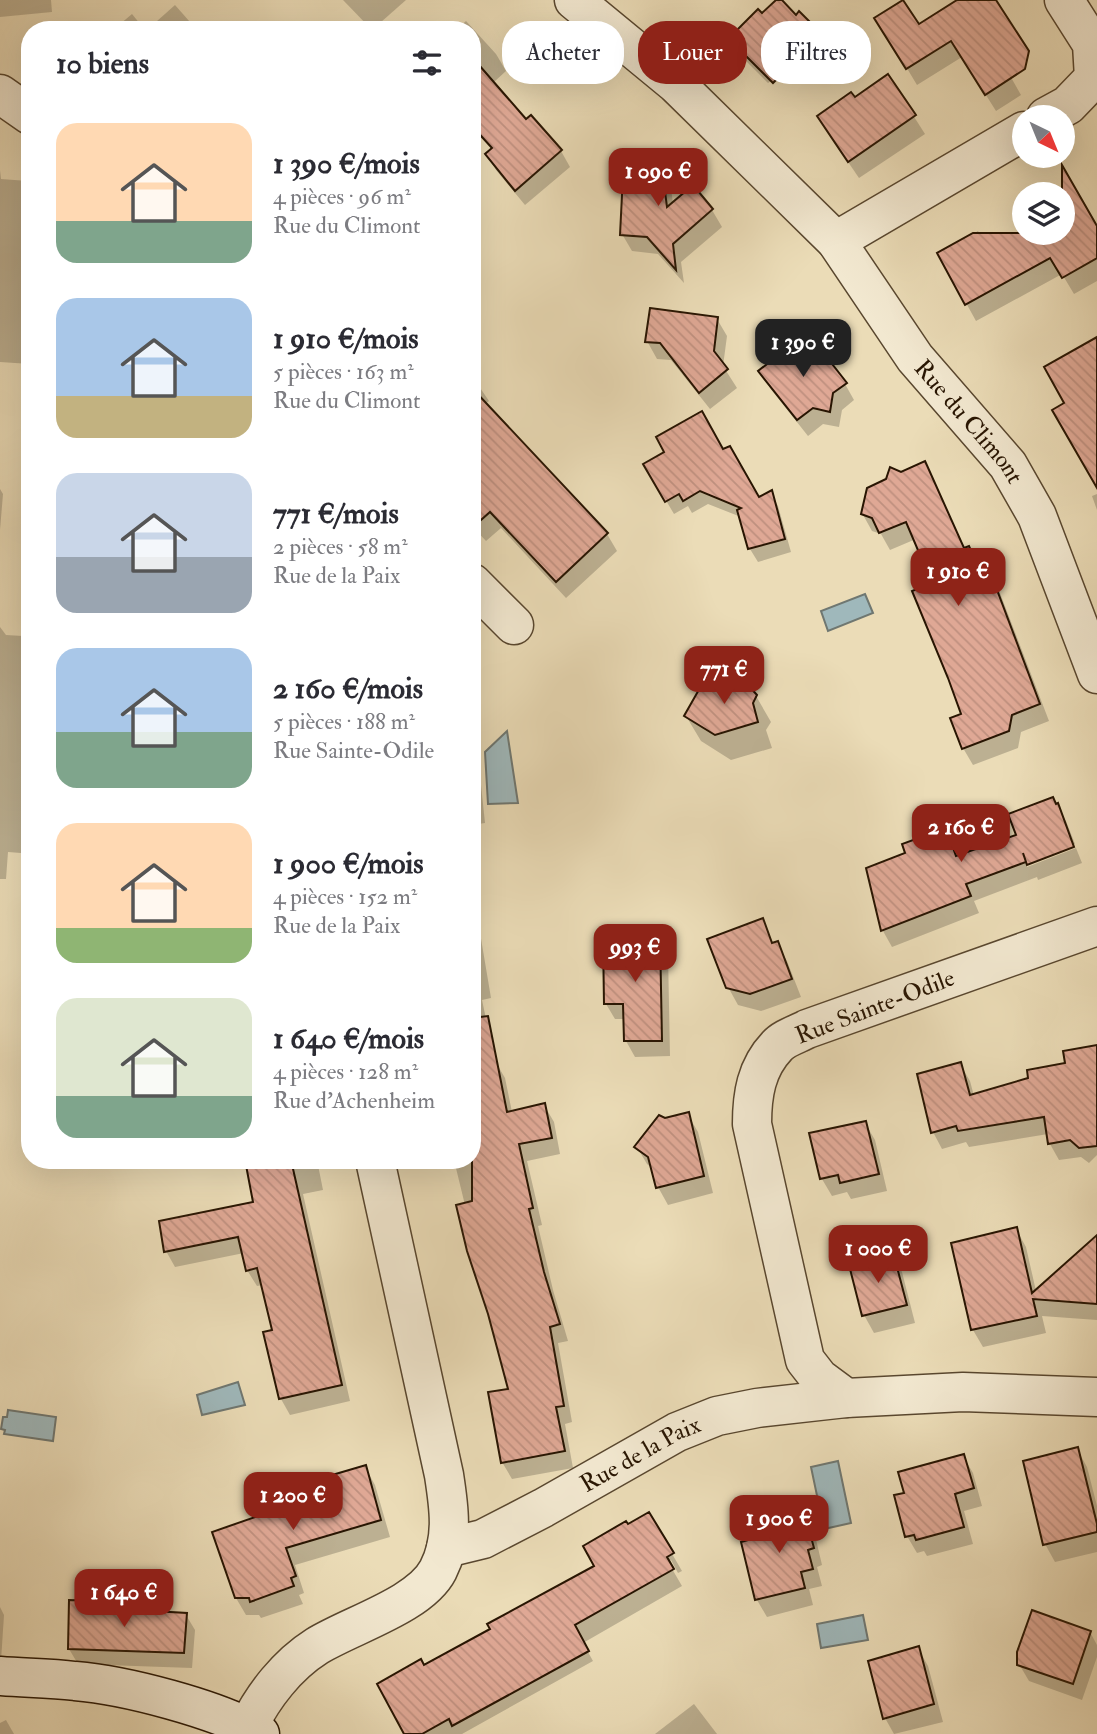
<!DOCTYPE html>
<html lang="fr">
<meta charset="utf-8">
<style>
:root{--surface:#fff;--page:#f2f2f3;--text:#2b2b33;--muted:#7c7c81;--accent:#8f2418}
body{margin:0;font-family:"IM FELL Double Pica",serif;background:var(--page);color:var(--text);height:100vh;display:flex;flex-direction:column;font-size:26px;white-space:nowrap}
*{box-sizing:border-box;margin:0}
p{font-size:23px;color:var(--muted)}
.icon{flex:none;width:38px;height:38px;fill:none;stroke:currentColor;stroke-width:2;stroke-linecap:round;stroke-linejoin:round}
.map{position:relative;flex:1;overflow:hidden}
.side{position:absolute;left:21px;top:21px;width:460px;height:1148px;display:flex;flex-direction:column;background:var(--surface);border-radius:28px;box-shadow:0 7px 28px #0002}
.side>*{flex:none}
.hud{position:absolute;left:502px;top:21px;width:488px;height:63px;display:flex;gap:14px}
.needle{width:46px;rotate:137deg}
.fabs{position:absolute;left:1012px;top:105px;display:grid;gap:14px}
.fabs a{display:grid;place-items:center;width:63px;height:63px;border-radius:50%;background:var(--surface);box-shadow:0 7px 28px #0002;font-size:35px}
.price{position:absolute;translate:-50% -60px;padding:0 16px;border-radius:14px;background:var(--accent);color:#fff;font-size:23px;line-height:46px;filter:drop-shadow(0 2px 4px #0008)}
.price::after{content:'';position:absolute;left:50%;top:42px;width:21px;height:16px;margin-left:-10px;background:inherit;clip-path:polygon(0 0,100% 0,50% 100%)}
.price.on{background:#222;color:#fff}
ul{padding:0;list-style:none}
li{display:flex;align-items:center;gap:21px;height:175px;padding:0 35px}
li span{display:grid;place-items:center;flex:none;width:196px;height:140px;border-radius:21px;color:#555}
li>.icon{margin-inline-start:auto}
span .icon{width:84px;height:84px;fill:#fffc;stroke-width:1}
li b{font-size:30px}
h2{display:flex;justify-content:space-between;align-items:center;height:84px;padding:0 35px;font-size:30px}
.chip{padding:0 24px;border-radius:28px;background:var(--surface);box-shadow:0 7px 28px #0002;font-size:24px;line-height:63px}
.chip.on{background:var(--accent);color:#fff}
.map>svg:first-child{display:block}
.water{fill:#9fb8bb;stroke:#6f7771;stroke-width:2}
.shadow{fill:#0003}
.building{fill:url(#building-back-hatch);stroke:#281502;stroke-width:2}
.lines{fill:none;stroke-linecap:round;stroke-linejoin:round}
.minor-casing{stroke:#59472f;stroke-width:41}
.secondary-casing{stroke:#281502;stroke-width:41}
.minor{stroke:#f2e8d0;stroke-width:38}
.secondary{stroke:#f2e8d0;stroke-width:38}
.labels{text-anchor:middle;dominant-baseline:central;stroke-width:5;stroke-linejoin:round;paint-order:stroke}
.street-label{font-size:24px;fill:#281502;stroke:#f2e8d0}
</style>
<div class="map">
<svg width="1097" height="1734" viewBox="0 0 1097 1734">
<defs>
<pattern id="building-back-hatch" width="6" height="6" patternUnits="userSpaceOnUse" patternTransform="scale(1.75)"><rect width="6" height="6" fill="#dfa895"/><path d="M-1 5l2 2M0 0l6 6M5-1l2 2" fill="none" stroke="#bf907f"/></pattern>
</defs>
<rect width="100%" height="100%" fill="#ebdcb7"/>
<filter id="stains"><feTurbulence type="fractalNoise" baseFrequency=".00286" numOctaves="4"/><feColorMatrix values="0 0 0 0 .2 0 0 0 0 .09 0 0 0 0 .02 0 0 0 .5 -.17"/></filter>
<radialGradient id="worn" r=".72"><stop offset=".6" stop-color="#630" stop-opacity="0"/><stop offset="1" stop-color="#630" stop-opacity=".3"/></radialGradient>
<!-- water -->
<g class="water">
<polygon points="865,594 873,613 828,631 821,611"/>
<polygon points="507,731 518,803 488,804 485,752"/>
<polygon points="238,1382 245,1405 202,1415 197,1395"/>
<polygon points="8,1410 56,1417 53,1441 4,1434 5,1430 1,1429 3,1417 7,1417"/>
<polygon points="838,1461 851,1523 824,1529 811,1467"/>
<polygon points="863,1615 868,1640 821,1648 817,1624"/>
</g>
<!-- shadow -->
<g class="shadow">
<polygon points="0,0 51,0 52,12 0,17"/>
<polygon points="343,0 406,0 372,30"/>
<polygon points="779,0 809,31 819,48 768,83 747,62 733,36 762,16"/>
<polygon points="960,0 994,0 1004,65 1021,95 996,111 962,57 917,85 902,60"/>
<polygon points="175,5 197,30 147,30"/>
<polygon points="132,14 145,30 113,30"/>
<polygon points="466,21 496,54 506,71 472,102 472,30 456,30"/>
<polygon points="888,76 925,134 859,178 829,134 855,100"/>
<polygon points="531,117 561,151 570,167 525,205 496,170 487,155 493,150 487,140 526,122"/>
<polygon points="660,162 670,180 673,204 692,188 712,210 722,227 681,262 684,283 658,254 632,251 622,234"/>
<polygon points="0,170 1,179 28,181 30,185 30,364 0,362"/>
<polygon points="1097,229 1097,281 1074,294 1062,274 976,321 939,254 978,231 990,252 1025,233 1062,233"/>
<polygon points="717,319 727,336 723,366 737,388 710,409 671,360 657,359 647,341"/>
<polygon points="805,351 845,384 854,400 842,410 839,427 823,424 808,436 770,388 761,372"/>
<polygon points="472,376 489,401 485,404 607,534 617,551 566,598 501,528 486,541 472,526"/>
<polygon points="723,452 759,500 771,493 778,506 791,552 758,562 750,549 741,517 708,504 692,513 688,506 674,514 645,465"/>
<polygon points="925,463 965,549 990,576 1000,593 1049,721 1021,732 1018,748 973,765 963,748 963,715 934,584 916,539 890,550 881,534 872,531 862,513 901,474"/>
<polygon points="0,489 3,494 0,530"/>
<polygon points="1097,494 1097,510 1092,496"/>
<polygon points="0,627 6,635 23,636 30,648 21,755 30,755 30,797 26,797 21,853 8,852 6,879 0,879"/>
<polygon points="756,696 771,722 766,730 772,748 731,760 701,741 686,716"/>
<polygon points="472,755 479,766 485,823 472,825"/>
<polygon points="1057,805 1066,821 1075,844 1027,863 1027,867 1076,848 1082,863 1038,880 1037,877 974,901 979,913 892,947 883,931 868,869 907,854 945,830 959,857 1018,836"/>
<polygon points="472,885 491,998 482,1000 495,1061 505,1078 512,1112 544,1105 554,1122 560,1154 527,1161 542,1225 538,1226 553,1290 568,1341 558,1343 572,1422 565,1424 573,1468 512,1479 502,1462 510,1390 454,1160 472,1160"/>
<polygon points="762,921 774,944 777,943 787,961 801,997 761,1011 738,1005 728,987"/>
<polygon points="659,937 668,953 670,1056 635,1057 626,1041 625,1019 615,1019 606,1004"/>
<polygon points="1097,1052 1097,1155 1089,1163 1081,1157 1059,1160 1050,1144 1048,1134 969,1147 966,1142 942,1149 933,1132 960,1064 970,1081 974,1096 1030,1079"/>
<polygon points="688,1115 698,1132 713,1193 668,1205 658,1187 653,1169 647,1164 637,1147 665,1120"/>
<polygon points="865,1123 875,1140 887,1191 851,1199 847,1192 832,1196 822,1179 811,1135"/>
<polygon points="246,1160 317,1160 323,1190 303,1194 350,1401 290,1415 281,1399 265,1333 274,1331 263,1285 257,1286 247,1270 244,1253 175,1267 166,1251 255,1203"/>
<polygon points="1016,1229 1026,1247 1036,1291 1097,1237 1097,1320 1042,1316 1046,1333 983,1347 973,1330 954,1244"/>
<polygon points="892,1255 902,1272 915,1323 874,1333 864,1315"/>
<polygon points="1077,1449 1087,1467 1097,1506 1097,1552 1055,1562 1045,1544"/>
<polygon points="963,1456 973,1473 982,1506 964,1511 973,1544 927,1556 924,1551 917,1553 907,1536 906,1494"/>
<polygon points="365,1467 375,1485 390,1537 295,1565 304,1593 299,1595 303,1604 261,1618 259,1615 246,1615 236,1598"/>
<polygon points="803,1513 814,1531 822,1565 817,1567 822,1586 809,1589 813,1605 767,1617 757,1600 743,1543 757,1540"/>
<polygon points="649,1514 682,1571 678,1573 671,1560 668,1562 682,1586 583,1643 593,1661 462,1734 406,1734 423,1667 492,1629 597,1567 628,1527"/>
<polygon points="119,1604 122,1611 186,1615 195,1630 192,1668 78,1664 69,1649"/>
<polygon points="0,1607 4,1615 1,1661 0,1661"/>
<polygon points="1090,1632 1097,1645 1097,1657 1082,1700 1029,1681 1019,1664"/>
<polygon points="918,1648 928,1666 943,1722 894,1734 885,1718"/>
<polygon points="694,1704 717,1734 655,1734"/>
<polygon points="6,1720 14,1734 0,1734 0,1723"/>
</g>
<!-- building -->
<g class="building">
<polygon points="776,0 782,0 796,15 799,11 822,34 773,83 735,45 737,42 731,36 758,9 762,13"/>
<polygon points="903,0 919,24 957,0 996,0 1029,51 1025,69 985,95 951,41 906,69 874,18"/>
<polygon points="472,57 526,119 531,115 562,150 515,191 485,154 492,148 472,126"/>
<polygon points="888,74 916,115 848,162 817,116 851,92 855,97"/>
<polygon points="643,157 661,161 667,207 693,185 713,209 673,244 676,270 647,237 620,235 623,175"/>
<polygon points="1062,165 1097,226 1097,258 1062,278 1050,258 965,305 937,253 973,233 1062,233"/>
<polygon points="650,308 718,317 714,351 728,369 699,393 660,343 645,342"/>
<polygon points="1097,337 1097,488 1052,410 1064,403 1044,367"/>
<polygon points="798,340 805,349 814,341 847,383 833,393 830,412 813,408 797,420 758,371"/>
<polygon points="472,388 608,533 556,582 490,512 472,528"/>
<polygon points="702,411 723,449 730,446 759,497 772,490 785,539 748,549 737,510 741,508 700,491 683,501 679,494 665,502 643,464 664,452 656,437"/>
<polygon points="925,461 964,548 969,546 973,555 980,558 988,575 991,574 1040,704 1012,715 1009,731 962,749 950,718 961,714 948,678 912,591 932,583 906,522 879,533 872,518 861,514 867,488 886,479 890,467 901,472"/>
<polygon points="739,675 757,695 753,703 758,722 715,735 684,716 701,686"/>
<polygon points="1053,797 1056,804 1058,803 1074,847 1027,865 1023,853 1026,862 966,884 971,896 881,931 866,868 905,853 902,844 946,828 956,856 1016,835 1008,814"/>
<polygon points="763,918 772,943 778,941 792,979 750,994 726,988 707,939"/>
<polygon points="660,935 662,1041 624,1041 623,1004 604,1004 603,936"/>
<polygon points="488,1016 507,1112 545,1103 552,1138 519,1144 533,1208 529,1209 544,1272 560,1324 550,1327 564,1406 556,1407 565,1451 501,1463 488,1392 508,1389 488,1314 467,1251 456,1205 472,1201 472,1018"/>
<polygon points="1097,1045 1097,1146 1079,1148 1070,1140 1048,1144 1044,1117 958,1131 956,1126 931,1133 917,1074 961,1062 970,1095 1028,1078 1027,1070 1065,1063 1063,1051"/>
<polygon points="689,1112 704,1176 656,1188 648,1157 634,1147 659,1115 665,1118"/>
<polygon points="866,1121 879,1174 840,1183 838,1175 820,1179 809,1133"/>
<polygon points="245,1160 291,1160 342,1385 279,1399 263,1332 272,1330 257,1268 246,1271 238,1237 164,1252 159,1221 253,1202"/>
<polygon points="1017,1227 1032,1293 1097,1235 1097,1304 1033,1299 1037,1316 971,1330 951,1243"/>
<polygon points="893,1252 907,1305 862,1316 849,1265"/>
<polygon points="1078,1447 1097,1524 1097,1532 1043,1545 1023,1461"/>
<polygon points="964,1454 974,1488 955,1494 964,1527 916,1540 914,1535 905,1537 894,1495 904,1493 898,1472"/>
<polygon points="366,1465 381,1520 286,1548 296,1576 291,1578 294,1586 250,1602 249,1598 235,1598 212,1532 310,1498 305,1483"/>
<polygon points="804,1511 814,1548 808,1550 813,1569 801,1572 805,1588 755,1600 741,1542 755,1538 752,1525"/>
<polygon points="649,1512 674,1553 667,1557 674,1569 575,1625 589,1651 452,1726 449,1719 422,1734 404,1734 377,1684 421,1659 424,1665 490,1629 487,1624 594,1566 583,1546 626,1521 628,1524"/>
<polygon points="69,1600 120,1602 119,1609 187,1613 184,1653 68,1649"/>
<polygon points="1032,1610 1091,1631 1073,1684 1017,1665 1017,1652"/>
<polygon points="919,1646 934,1704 883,1719 868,1661"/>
</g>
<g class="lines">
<!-- minor casing -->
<g class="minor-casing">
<g id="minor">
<path id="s1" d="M574,0L676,84L836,241L915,358L1008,465L1037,516L1097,674"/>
<polyline points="0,94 30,115"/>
<polyline points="1046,117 1068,105 1094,78 1092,44 1064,0"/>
<polyline points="836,241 1024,131"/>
<polyline points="472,583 514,625"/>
<path d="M1097,926L807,1029C798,1034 784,1038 777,1046C756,1068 752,1095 752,1124L805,1360L819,1378L846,1398L963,1392L1097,1397"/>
<path id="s2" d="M446,1548L483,1539L543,1508L677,1432L717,1416L757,1408L846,1398"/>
<path d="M248,1727C263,1696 287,1665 317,1646C351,1625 420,1605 438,1570C454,1539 449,1507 444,1475L375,1160"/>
</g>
</g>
<!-- secondary casing -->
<g class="secondary-casing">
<path id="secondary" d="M0,1676C25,1678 50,1678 75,1681C125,1685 217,1709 260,1734"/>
</g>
<!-- minor -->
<use href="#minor" class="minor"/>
<!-- secondary -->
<use href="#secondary" class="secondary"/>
</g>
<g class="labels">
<!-- street labels -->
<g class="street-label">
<text stroke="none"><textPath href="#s1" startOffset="581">Rue du Climont</textPath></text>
<text transform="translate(875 1007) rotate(-21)">Rue Sainte-Odile</text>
<text stroke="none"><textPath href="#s2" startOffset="217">Rue de la Paix</textPath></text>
</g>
</g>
<rect width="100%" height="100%" filter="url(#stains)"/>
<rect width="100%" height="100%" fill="url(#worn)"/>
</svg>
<div class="fabs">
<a><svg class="needle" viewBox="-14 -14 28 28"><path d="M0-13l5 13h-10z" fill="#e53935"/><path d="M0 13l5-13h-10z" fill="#7c7c81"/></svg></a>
<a><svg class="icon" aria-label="layers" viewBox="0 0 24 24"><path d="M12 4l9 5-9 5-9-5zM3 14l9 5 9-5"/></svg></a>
</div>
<b class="price" style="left:658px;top:208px">1 090 €</b>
<b class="price on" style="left:803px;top:379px">1 390 €</b>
<b class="price" style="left:958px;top:608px">1 910 €</b>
<b class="price" style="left:724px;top:706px">771 €</b>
<b class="price" style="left:961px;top:864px">2 160 €</b>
<b class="price" style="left:635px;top:984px">993 €</b>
<b class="price" style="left:878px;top:1285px">1 000 €</b>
<b class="price" style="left:293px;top:1532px">1 200 €</b>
<b class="price" style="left:779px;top:1555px">1 900 €</b>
<b class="price" style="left:124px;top:1629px">1 640 €</b>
<div class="hud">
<a class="chip">Acheter</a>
<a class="chip on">Louer</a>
<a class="chip">Filtres</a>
</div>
<section class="side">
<h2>10 biens<svg class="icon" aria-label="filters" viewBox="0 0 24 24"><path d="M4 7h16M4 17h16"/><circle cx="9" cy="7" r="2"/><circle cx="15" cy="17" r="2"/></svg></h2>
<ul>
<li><span style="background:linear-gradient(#ffd9b3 70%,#7fa58c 0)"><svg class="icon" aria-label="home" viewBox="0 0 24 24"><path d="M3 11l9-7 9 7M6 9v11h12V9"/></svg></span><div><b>1 390 €/mois</b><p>4 pièces · 96 m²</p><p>Rue du Climont</p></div></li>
<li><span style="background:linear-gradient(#a9c7e8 70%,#c2b280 0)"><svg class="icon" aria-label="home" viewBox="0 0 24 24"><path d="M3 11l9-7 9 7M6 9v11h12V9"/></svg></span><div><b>1 910 €/mois</b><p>5 pièces · 163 m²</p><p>Rue du Climont</p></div></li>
<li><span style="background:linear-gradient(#c9d6e8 60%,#9aa5b1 0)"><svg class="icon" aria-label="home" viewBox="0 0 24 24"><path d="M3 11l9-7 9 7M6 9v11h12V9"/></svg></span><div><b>771 €/mois</b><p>2 pièces · 58 m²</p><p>Rue de la Paix</p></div></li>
<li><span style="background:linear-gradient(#a9c7e8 60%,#7fa58c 0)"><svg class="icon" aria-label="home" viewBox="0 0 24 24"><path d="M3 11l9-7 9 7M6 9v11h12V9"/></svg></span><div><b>2 160 €/mois</b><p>5 pièces · 188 m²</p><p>Rue Sainte-Odile</p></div></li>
<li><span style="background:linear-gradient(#ffd9b3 75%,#8fb573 0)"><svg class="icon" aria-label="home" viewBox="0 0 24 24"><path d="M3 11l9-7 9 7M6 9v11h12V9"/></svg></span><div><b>1 900 €/mois</b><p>4 pièces · 152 m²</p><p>Rue de la Paix</p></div></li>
<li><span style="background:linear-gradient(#dfe7d0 70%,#7fa58c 0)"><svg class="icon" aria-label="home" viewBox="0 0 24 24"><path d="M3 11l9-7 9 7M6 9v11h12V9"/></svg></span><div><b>1 640 €/mois</b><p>4 pièces · 128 m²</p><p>Rue d'Achenheim</p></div></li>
</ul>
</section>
</div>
